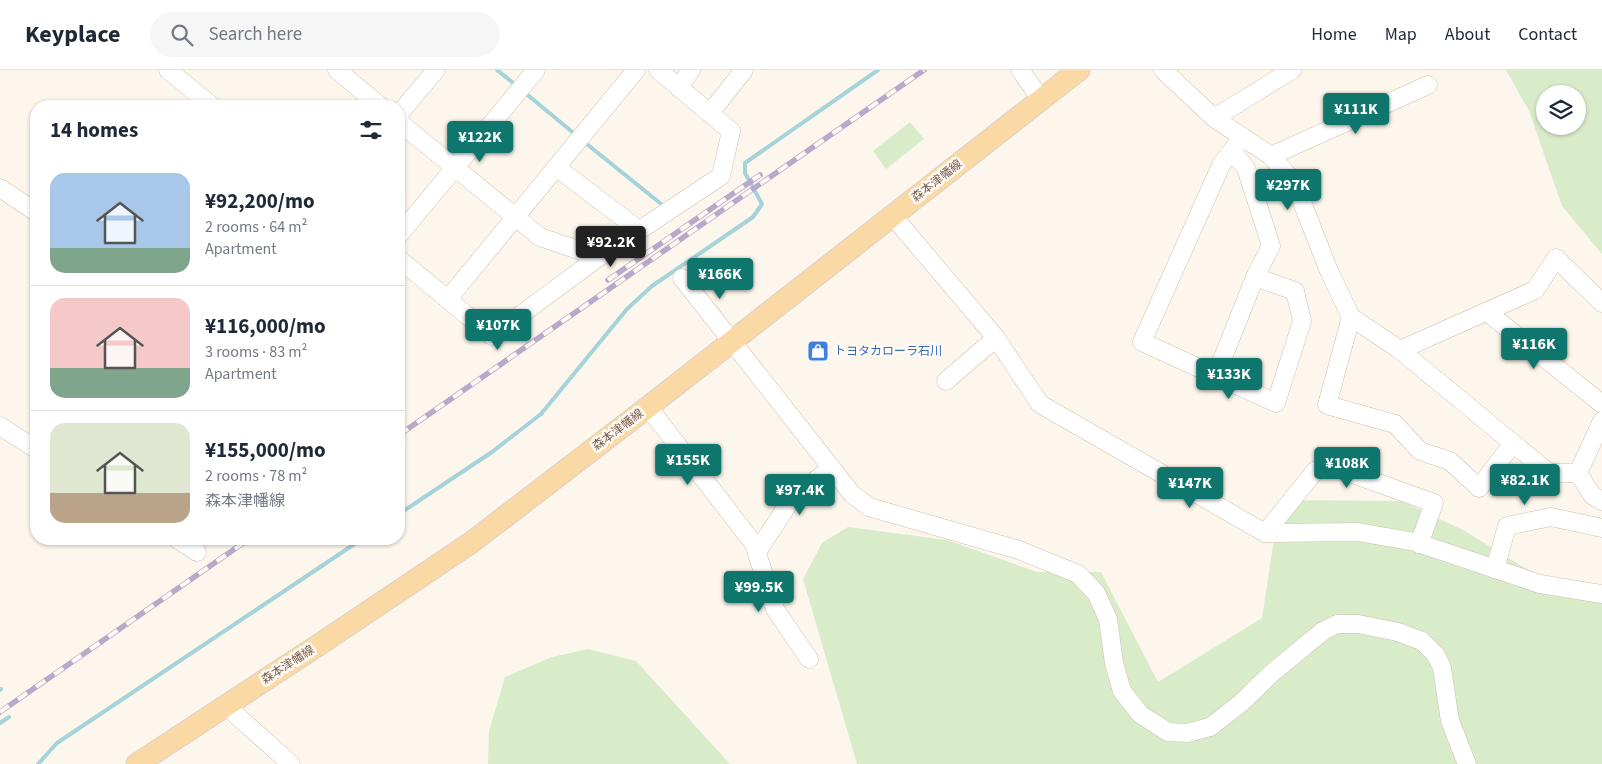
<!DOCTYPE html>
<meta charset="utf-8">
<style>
:root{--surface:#fff;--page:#f6f6f7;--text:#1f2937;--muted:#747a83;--line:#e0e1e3;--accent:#0f766e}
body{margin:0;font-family:"Source Sans 3","Noto Sans JP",sans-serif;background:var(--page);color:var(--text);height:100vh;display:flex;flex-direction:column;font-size:19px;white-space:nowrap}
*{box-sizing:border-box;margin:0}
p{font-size:16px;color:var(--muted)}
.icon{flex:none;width:28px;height:28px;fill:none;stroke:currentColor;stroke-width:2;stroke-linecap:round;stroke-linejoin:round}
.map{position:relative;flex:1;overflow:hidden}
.side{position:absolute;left:30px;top:30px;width:375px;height:445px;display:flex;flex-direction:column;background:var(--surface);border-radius:20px;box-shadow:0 1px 4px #0004}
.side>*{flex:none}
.fabs{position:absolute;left:1536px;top:15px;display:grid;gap:10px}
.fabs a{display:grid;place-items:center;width:50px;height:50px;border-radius:50%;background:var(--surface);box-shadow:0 1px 4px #0004;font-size:25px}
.price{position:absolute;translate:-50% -42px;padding:0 11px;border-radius:5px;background:var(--accent);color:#fff;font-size:16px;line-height:32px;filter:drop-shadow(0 1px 2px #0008)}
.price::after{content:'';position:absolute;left:50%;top:30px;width:15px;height:11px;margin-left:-8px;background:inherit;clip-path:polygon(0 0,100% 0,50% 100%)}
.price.on{background:#222;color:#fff}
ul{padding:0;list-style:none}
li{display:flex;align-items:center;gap:15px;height:125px;padding:0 20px}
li+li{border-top:1px solid var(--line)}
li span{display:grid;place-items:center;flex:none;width:140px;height:100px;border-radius:15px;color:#555}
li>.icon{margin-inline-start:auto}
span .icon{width:60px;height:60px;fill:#fffc;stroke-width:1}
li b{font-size:21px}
h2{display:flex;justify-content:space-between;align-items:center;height:60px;padding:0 20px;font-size:21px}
header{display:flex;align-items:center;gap:30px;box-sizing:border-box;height:70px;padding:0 25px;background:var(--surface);border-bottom:1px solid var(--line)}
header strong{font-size:24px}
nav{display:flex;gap:28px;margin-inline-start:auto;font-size:18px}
.search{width:350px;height:45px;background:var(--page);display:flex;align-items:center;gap:12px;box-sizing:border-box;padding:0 18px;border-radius:28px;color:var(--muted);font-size:19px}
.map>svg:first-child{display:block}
.green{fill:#d8ecc9;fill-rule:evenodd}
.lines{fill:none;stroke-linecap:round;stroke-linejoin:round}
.stream{stroke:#a5d3da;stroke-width:4}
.minor-casing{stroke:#d1beb0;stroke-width:19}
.major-casing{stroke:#dad1cd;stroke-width:23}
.minor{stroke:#fff;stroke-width:18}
.major{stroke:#fbd9a5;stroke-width:21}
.rail-casing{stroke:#b9a8c9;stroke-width:5.5}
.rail{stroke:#fffaf3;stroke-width:4;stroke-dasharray:11;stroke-linecap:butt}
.labels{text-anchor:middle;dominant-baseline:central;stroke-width:5;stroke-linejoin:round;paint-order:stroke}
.street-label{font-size:12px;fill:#7a5c4d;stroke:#fffaf3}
.shop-label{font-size:12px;fill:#366cbe;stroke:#fffaf3;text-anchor:start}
</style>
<header>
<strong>Keyplace</strong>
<div class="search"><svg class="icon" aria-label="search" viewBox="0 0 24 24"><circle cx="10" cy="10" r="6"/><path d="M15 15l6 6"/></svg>Search here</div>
<nav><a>Home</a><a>Map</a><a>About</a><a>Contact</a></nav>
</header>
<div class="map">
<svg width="1602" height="694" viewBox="0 0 1602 694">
<rect width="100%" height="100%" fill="#fdf6ec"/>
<!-- green -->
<g class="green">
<path d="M1506,0H1602V184L1562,136L1529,41ZM1545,24H1578V56H1545Z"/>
<polygon points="910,52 924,69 886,99 873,81"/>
<polygon points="1280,430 1402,431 1465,461 1533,503 1602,530 1602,694 857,694 803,509 822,473 848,457 947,470 1037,502 1101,502 1158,612 1262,548"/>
<polygon points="588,579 636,591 730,694 488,694 489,661 505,607 552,587"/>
</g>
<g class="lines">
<!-- stream -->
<g class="stream">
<polyline points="497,0 517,16"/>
<polyline points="524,22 576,65"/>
<polyline points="583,71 665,137"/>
<polyline points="399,444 492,382 541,344 627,239 652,216 753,147 762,134 745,103 745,93 878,0"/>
<polyline points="0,620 1,619"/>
<polyline points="0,653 9,647"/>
<polyline points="38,694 57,673 362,469"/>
</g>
<!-- minor casing -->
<g class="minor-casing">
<g id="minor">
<polyline points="168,0 212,36"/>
<polyline points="337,0 380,36"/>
<polyline points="1020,0 1041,29"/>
<polyline points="1163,0 1214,48 1271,86 1294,112 1329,201 1351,247 1400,280 1549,403 1578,403"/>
<polyline points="679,17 691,0"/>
<polyline points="710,43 744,0"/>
<polyline points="399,44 436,0"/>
<polyline points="1214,48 1292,0"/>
<polyline points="399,52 540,167 599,187 721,106 731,61 658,0"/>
<polyline points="1232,82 1246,98 1271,176 1255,207 1295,221 1302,251 1276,333 1142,272 1222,93 1243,67"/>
<polyline points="1271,86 1428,15"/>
<polyline points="556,97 639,160"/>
<polyline points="0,118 36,142"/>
<polyline points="892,145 996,268 1040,334 1265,463 1358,462 1415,472 1540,514 1602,524"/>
<polyline points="399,165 536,0"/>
<polyline points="399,189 492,266 599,187"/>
<polyline points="682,208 852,424 869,437 1019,480 1078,504 1096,523 1108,549 1114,593 1122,621 1140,644 1168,662 1187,663 1210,657 1241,633 1273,602 1323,561 1337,554 1358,554 1398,562 1422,571 1436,585 1442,598 1450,651 1467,694"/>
<polyline points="448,229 636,0"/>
<polyline points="1487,242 1602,334"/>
<polyline points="1351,247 1327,335 1395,354 1420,381 1450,391 1479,418 1513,373"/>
<polyline points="1400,280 1535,220 1556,188 1602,233"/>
<polyline points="1216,305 1255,207"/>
<polyline points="946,311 996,268"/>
<polyline points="648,337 754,474 775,539 809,589"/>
<polyline points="0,356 36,379"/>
<polyline points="1578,403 1602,351"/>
<polyline points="1578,403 1592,425 1602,431"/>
<polyline points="1265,463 1316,400 1333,397 1434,433 1419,474"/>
<polyline points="177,469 197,482"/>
<polyline points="757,482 791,430 831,398"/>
<polyline points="1495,499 1507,456 1551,447 1602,458"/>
<polyline points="229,634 236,645 291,694"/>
</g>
</g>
<!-- major casing -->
<g class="major-casing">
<polyline id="major" points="137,694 320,574 472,472 648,337 1079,0"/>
</g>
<!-- minor -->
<use href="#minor" class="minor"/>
<!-- major -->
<use href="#major" class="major"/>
<!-- rail casing -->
<g class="rail-casing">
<g id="rail">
<polyline points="608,210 760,105"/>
<polyline points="399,365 924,0"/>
<polyline points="0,642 249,469"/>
</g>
</g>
<!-- rail -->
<use href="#rail" class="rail"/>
</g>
<!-- icons -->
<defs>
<g id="shop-square" transform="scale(1.125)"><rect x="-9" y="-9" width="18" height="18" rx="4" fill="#3f7fe0" stroke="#fffaf3"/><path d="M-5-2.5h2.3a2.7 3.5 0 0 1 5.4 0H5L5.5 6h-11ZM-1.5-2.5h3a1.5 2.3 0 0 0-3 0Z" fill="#fff"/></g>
</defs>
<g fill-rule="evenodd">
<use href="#shop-square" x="818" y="281"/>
</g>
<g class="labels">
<!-- street labels -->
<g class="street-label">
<text transform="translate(937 111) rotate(-38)">森本津幡線</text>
<text transform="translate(618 360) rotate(-37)">森本津幡線</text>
<text transform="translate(288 595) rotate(-33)">森本津幡線</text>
</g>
<!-- shop labels -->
<g class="shop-label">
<text x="834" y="281">トヨタカローラ石川</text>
</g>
</g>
</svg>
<div class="fabs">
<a><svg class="icon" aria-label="layers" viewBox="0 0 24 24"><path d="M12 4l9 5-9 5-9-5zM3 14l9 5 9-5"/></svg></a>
</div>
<b class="price" style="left:1356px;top:65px">¥111K</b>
<b class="price" style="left:480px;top:93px">¥122K</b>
<b class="price" style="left:1288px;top:141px">¥297K</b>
<b class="price on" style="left:611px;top:198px">¥92.2K</b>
<b class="price" style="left:720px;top:230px">¥166K</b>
<b class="price" style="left:498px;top:281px">¥107K</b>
<b class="price" style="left:1534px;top:300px">¥116K</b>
<b class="price" style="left:1229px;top:330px">¥133K</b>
<b class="price" style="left:688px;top:416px">¥155K</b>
<b class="price" style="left:1347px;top:419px">¥108K</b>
<b class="price" style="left:1525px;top:436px">¥82.1K</b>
<b class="price" style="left:1190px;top:439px">¥147K</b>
<b class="price" style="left:800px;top:446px">¥97.4K</b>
<b class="price" style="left:759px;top:543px">¥99.5K</b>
<section class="side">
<h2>14 homes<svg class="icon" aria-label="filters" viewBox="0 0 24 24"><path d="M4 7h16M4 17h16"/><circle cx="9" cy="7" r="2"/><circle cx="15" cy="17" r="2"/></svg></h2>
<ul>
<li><span style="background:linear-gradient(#a9c7e8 75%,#7fa58c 0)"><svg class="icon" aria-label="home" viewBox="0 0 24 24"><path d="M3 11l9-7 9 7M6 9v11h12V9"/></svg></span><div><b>¥92,200/mo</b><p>2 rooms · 64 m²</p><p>Apartment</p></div></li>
<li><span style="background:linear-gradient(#f6c9c9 70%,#7fa58c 0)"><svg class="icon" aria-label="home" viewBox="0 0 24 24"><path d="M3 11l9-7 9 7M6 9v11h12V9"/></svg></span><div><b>¥116,000/mo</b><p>3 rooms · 83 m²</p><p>Apartment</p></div></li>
<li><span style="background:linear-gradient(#dfe7d0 70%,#b9a48a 0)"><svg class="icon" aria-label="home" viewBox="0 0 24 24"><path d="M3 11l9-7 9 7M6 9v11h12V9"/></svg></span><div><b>¥155,000/mo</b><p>2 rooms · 78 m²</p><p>森本津幡線</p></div></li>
</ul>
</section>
</div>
